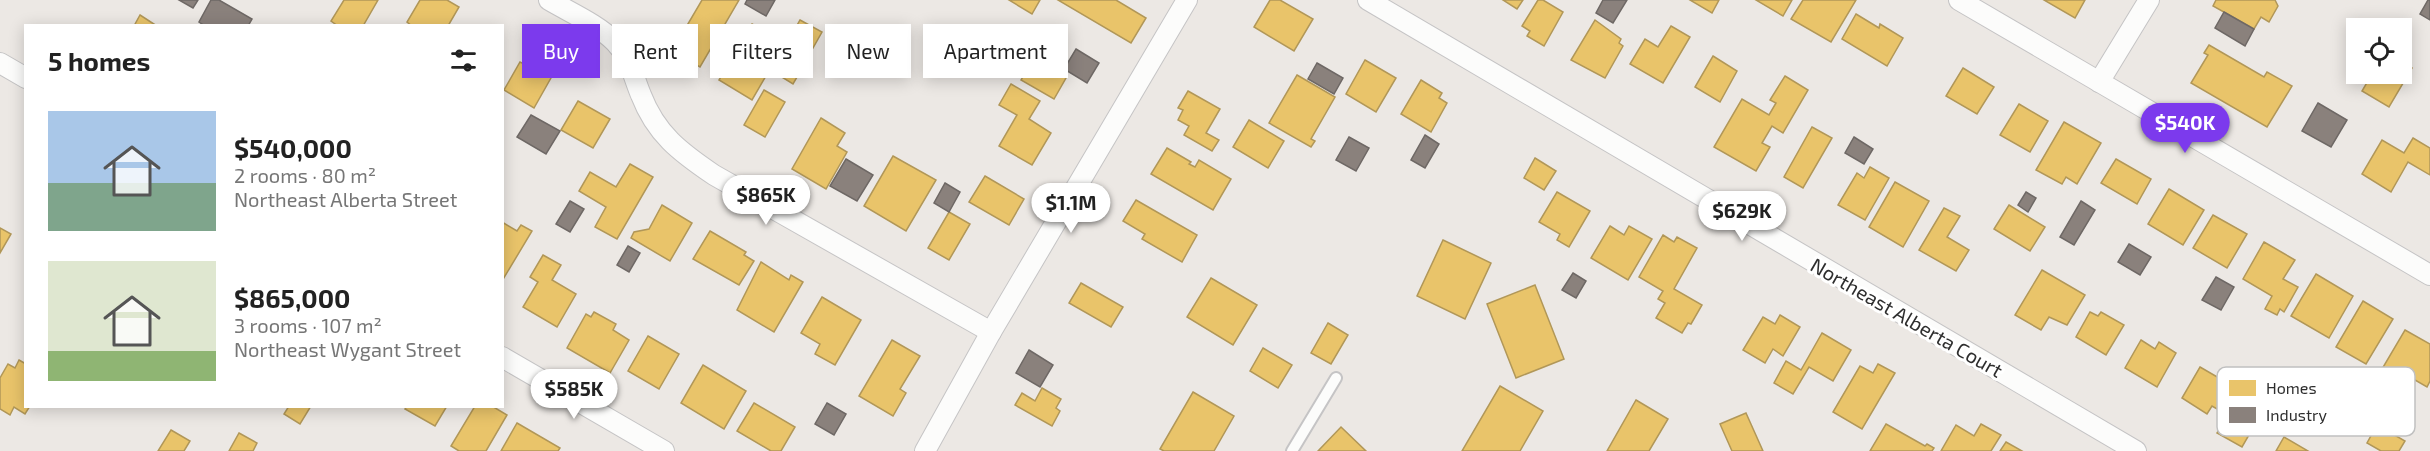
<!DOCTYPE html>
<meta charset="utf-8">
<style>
:root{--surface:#fff;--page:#f2f2f2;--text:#222;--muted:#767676;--accent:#7c3aed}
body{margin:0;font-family:"Exo 2",sans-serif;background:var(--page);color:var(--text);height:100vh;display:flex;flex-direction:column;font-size:22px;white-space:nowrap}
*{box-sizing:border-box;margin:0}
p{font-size:20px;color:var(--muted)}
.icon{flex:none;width:33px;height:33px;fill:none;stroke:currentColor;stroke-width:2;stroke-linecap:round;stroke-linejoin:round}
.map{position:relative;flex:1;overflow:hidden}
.sheet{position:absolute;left:24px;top:24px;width:480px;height:384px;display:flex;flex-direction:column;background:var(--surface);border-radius:0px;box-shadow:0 3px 15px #0003}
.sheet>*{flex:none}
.top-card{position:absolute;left:522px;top:24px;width:570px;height:54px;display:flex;gap:12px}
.tools{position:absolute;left:2346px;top:18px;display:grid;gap:12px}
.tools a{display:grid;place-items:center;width:66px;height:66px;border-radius:0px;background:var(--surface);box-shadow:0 3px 15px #0003;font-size:30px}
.price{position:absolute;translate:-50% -51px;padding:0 14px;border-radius:21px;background:#fff;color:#222;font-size:20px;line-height:39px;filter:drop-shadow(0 2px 3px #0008)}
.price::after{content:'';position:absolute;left:50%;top:36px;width:18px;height:14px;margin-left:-9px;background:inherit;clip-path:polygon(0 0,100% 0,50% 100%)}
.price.current{background:var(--accent);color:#fff}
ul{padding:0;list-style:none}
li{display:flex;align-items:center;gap:18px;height:150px;padding:0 24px}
li span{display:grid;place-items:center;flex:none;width:168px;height:120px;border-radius:0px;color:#555}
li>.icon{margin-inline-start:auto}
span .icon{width:72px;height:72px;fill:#fffc;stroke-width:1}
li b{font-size:26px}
h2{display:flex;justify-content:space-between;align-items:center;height:72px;padding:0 24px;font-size:26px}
.chip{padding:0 21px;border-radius:0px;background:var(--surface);box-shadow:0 3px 15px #0003;font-size:21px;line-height:54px}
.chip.current{background:var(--accent);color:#fff}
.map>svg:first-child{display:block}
.homes{fill:#e9c46a;stroke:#b19758;stroke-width:1.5}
.industry{fill:#8a817c;stroke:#6e6865;stroke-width:1.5}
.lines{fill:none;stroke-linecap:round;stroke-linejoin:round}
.service-casing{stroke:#c5c4c5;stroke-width:14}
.minor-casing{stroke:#c5c4c5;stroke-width:22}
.service{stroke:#fcfcfb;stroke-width:10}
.minor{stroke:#fcfcfb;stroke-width:20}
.labels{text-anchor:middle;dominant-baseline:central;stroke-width:6;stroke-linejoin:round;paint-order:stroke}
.street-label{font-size:20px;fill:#2e2e2e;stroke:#fff}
.key{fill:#fff;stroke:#c0c0c0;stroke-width:1.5}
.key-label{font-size:16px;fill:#2e2e2e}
</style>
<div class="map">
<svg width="2430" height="451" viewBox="0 0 2430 451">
<rect width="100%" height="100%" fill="#ece8e4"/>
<!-- homes -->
<g class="homes">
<polygon points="344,0 378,0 363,26 338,26 331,21"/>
<polygon points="420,0 447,0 459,7 448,26 412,26 407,22"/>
<polygon points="702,0 739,0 700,67 672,51"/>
<polygon points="1009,0 1040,0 1032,14"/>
<polygon points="1058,0 1116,0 1146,18 1131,43"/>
<polygon points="1270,0 1280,0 1313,19 1294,51 1254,27"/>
<polygon points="1503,0 1523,0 1517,9"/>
<polygon points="1538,0 1543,0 1563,12 1544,46 1527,36 1530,31 1522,26"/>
<polygon points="1690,0 1719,0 1712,13"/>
<polygon points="1756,0 1792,0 1783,16"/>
<polygon points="1803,0 1856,0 1831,42 1791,19"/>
<polygon points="2044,0 2085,0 2075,18"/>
<polygon points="2216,0 2275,0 2278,6 2269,22 2261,17 2254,29 2213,6"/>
<polygon points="1856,14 1879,28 1880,24 1903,38 1887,66 1842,39"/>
<polygon points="140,15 157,26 134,26"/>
<polygon points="800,20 822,32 809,55 787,43"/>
<polygon points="1595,20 1621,39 1619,43 1623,46 1605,78 1571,60"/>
<polygon points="752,24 785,43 752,100 719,80"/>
<polygon points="1671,26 1690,37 1663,83 1630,64 1645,39 1658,47"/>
<polygon points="2209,45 2264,77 2267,72 2292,86 2267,127 2191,83 2208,55 2204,53"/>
<polygon points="785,48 807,60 793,84 772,71"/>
<polygon points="1039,49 1056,59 1050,69 1066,78 1054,99 1021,80"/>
<polygon points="1713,56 1737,71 1720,102 1695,87"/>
<polygon points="537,58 556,69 534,108 504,90 520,62 532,68"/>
<polygon points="1365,60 1396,78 1376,112 1346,94"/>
<polygon points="2402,62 2412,68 2389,107 2362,91 2372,74 2402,74"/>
<polygon points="1963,68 1994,87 1977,114 1946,96"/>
<polygon points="1297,75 1335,97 1311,139 1315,141 1311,147 1269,123"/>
<polygon points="1785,76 1808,90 1783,133 1772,126 1762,143 1770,147 1756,171 1714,147 1742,99 1769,115 1776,103 1770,100"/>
<polygon points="1421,80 1442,93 1439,98 1447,103 1431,132 1401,114"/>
<polygon points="1011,84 1040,101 1029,119 1051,133 1032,165 999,146 1017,115 999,105"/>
<polygon points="764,90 785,102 765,137 744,125"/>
<polygon points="1188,91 1220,109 1206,133 1219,140 1212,151 1184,135 1189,126 1178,120 1183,110 1178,108"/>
<polygon points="578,101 610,119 593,148 561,130"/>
<polygon points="2019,104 2048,121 2030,152 2000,135"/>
<polygon points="821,118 845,133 837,146 847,152 826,189 792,169"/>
<polygon points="1249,120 1284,141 1268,168 1233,147"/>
<polygon points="2064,122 2101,143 2077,184 2066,177 2062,184 2036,170"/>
<polygon points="1812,127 1832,138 1803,188 1784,177"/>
<polygon points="2413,138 2430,148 2430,175 2408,162 2391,192 2362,174 2382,140 2404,153"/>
<polygon points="1167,148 1191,162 1189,164 1195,167 1199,160 1231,179 1213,210 1151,174"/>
<polygon points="893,156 936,180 906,231 864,206"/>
<polygon points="1535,158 1556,171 1544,190 1524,178"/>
<polygon points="2116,159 2151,179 2137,204 2101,183"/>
<polygon points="630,164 653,177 617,239 595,227 606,207 579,191 590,172 616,187"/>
<polygon points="1870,167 1889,178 1865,220 1838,205 1857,173 1864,178"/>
<polygon points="985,176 1024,199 1009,225 969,202"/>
<polygon points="1895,182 1929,201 1903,247 1869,227"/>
<polygon points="2169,189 2204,210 2183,245 2148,224"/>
<polygon points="1557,192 1590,211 1569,247 1557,240 1560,234 1539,222"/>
<polygon points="1136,200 1197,235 1182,262 1142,239 1145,234 1123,221"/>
<polygon points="662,205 692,223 670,261 631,238 634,232 649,229"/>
<polygon points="2009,205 2045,227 2030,251 1994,229"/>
<polygon points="1944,208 1960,216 1947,237 1969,250 1956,271 1919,250"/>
<polygon points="949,212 970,224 949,260 928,248"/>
<polygon points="2213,215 2247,234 2227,268 2193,248"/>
<polygon points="502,222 517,231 521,225 532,231 502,281"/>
<polygon points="1610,226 1624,235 1629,226 1652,239 1628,280 1591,258"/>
<polygon points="0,228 11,234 0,253"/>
<polygon points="710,231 746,252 744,255 754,261 739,285 693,259"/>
<polygon points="1663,235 1674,242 1677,237 1697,248 1674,289 1702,305 1691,324 1688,323 1682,333 1656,318 1665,303 1658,299 1663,291 1639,277"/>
<polygon points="1443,240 1491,263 1465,319 1417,296"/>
<polygon points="2264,242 2295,260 2283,279 2298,287 2284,312 2280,309 2277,315 2265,309 2272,296 2243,279"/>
<polygon points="543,255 561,265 552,280 576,294 557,327 523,307 538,282 530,277"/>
<polygon points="761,262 789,280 791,275 803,282 774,332 737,310"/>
<polygon points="2042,270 2085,295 2067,325 2049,317 2041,330 2015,315"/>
<polygon points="2316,274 2353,296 2329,338 2291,316"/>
<polygon points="1211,278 1257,305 1233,345 1187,317"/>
<polygon points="1081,283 1123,307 1111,327 1069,303"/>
<polygon points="1535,285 1564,359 1516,378 1487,304"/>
<polygon points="822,297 861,320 835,365 815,354 820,344 801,333"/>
<polygon points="2363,301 2393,319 2366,364 2336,347"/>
<polygon points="594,312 616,324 613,330 629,340 610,373 567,348 586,314 591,317"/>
<polygon points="2090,312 2098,316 2101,312 2124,325 2106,355 2076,337"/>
<polygon points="1780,315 1800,327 1783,356 1773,349 1765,363 1743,350 1763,317 1775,324"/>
<polygon points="1328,323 1348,335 1331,364 1311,353"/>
<polygon points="2405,330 2430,344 2430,381 2427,387 2403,373 2399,379 2382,369"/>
<polygon points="1822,333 1851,350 1833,381 1809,367 1793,394 1774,383 1786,361 1801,370"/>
<polygon points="648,336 679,354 659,389 628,371"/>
<polygon points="892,340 920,356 900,389 906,393 893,416 859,396"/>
<polygon points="2141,340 2155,349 2159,342 2176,353 2157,387 2125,368"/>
<polygon points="1263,348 1292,365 1278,388 1250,371"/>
<polygon points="19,360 26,364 26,406 30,406 25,414 14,407 10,415 0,409 0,378 8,364 15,368"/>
<polygon points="1878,364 1895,373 1862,429 1833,412 1860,366 1873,373"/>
<polygon points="703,365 746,391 724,429 681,403"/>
<polygon points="2200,367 2238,389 2224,413 2212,406 2207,414 2182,398"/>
<polygon points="2259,382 2274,391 2278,384 2295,394 2281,419 2264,409 2242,447 2217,433 2242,391 2251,396"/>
<polygon points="1500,386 1543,411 1520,451 1462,451"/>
<polygon points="1042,388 1061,399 1056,408 1060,411 1052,426 1015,405 1022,393 1035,401"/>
<polygon points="1193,392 1234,416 1214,451 1164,451 1160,449"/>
<polygon points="1636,400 1668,419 1649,451 1607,451"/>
<polygon points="754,403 795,427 781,451 771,451 737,431"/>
<polygon points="289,406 311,406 300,424 284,414"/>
<polygon points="407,406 447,406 435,426 405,409"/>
<polygon points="475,406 492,406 507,415 486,451 459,451 451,446"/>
<polygon points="1746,413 1763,451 1732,451 1720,424"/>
<polygon points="517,423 560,448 558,451 501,451"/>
<polygon points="1886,424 1925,446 1927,444 1934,448 1932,451 1870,451"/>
<polygon points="1981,424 2001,435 1991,451 1941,451 1956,425 1974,436"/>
<polygon points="2377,425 2405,441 2399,451 2381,451 2367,443"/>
<polygon points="1341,427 1366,451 1318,451"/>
<polygon points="171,430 190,441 184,451 158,451"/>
<polygon points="239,433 257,443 253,451 229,451"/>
<polygon points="2284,437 2308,451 2276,451"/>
<polygon points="2006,442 2022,451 2000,451"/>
</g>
<!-- industry -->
<g class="industry">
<polygon points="179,0 198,0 193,8"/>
<polygon points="211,0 219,0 252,19 248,26 205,26 199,22"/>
<polygon points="747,0 775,0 766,16 745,4"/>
<polygon points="1603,0 1627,0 1613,23 1596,13"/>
<polygon points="2428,0 2430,0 2430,20 2420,14"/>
<polygon points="2224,12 2254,29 2245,46 2215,28"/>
<polygon points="1008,44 1021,52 1007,75 994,68"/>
<polygon points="1076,49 1099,63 1087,83 1064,69"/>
<polygon points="1317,63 1343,78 1334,94 1308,79"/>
<polygon points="2318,103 2347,120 2331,147 2302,131"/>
<polygon points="531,115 560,131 546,154 517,137"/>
<polygon points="1425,135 1439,144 1425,168 1411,160"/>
<polygon points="1349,137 1369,148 1356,171 1336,160"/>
<polygon points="1854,137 1873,149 1864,164 1845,153"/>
<polygon points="846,159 873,175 857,201 830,186"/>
<polygon points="945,183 960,192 949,212 934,203"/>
<polygon points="2026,192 2036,198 2028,212 2018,205"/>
<polygon points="570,201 584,209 570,232 556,224"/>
<polygon points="2081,201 2095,210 2074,245 2060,237"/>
<polygon points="2129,244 2151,257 2140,275 2118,262"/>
<polygon points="628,246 640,253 629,272 617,265"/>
<polygon points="1573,273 1586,281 1576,298 1562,290"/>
<polygon points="2216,277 2234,287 2221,310 2202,300"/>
<polygon points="1029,350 1053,365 1040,387 1016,373"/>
<polygon points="827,403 846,414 834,435 815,424"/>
</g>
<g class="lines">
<!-- service casing -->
<g class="service-casing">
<polyline id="service" points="1292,451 1336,378"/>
</g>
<!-- minor casing -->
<g class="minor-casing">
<g id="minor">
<path d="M549,0C571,13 597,24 615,42C630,57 633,76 641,95C656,134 680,152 714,175L991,332"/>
<polyline points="1368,0 2136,451"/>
<polyline points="1959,0 2430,275"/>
<polyline points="0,63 26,78"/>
<polyline points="2099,82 2149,0"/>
<polyline points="502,357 664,451"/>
<polyline points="925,451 991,332 1187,0"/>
</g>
</g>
<!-- service -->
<use href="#service" class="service"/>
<!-- minor -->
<use href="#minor" class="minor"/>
</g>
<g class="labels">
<!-- street labels -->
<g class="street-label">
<text transform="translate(1907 317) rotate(30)">Northeast Alberta Court</text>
</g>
</g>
<!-- legend -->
<rect x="2217" y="367" width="198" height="69" rx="9" class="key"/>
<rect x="2229" y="380" width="27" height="16" fill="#e9c46a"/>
<rect x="2229" y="407" width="27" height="16" fill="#8a817c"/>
<g class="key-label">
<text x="2266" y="394">Homes</text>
<text x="2266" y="421">Industry</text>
</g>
</svg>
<div class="tools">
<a><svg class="icon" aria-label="locate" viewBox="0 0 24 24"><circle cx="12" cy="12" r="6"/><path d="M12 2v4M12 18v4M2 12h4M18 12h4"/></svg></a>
</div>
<b class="price current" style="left:2185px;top:154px">$540K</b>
<b class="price" style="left:766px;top:226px">$865K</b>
<b class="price" style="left:1071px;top:234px">$1.1M</b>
<b class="price" style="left:1742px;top:242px">$629K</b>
<b class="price" style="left:574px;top:420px">$585K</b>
<div class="top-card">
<a class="chip current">Buy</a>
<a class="chip">Rent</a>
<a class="chip">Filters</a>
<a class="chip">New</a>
<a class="chip">Apartment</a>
</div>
<section class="sheet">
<h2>5 homes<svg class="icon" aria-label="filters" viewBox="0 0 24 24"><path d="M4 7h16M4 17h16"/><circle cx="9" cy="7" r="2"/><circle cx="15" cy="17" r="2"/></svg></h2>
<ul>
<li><span style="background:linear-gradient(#a9c7e8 60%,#7fa58c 0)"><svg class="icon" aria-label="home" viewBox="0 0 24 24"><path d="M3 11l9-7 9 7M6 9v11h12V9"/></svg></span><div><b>$540,000</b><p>2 rooms · 80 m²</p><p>Northeast Alberta Street</p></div></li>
<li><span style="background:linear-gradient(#dfe7d0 75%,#8fb573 0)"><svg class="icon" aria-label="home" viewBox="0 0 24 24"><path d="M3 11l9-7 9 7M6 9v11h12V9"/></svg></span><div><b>$865,000</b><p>3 rooms · 107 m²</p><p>Northeast Wygant Street</p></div></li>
</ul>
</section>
</div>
